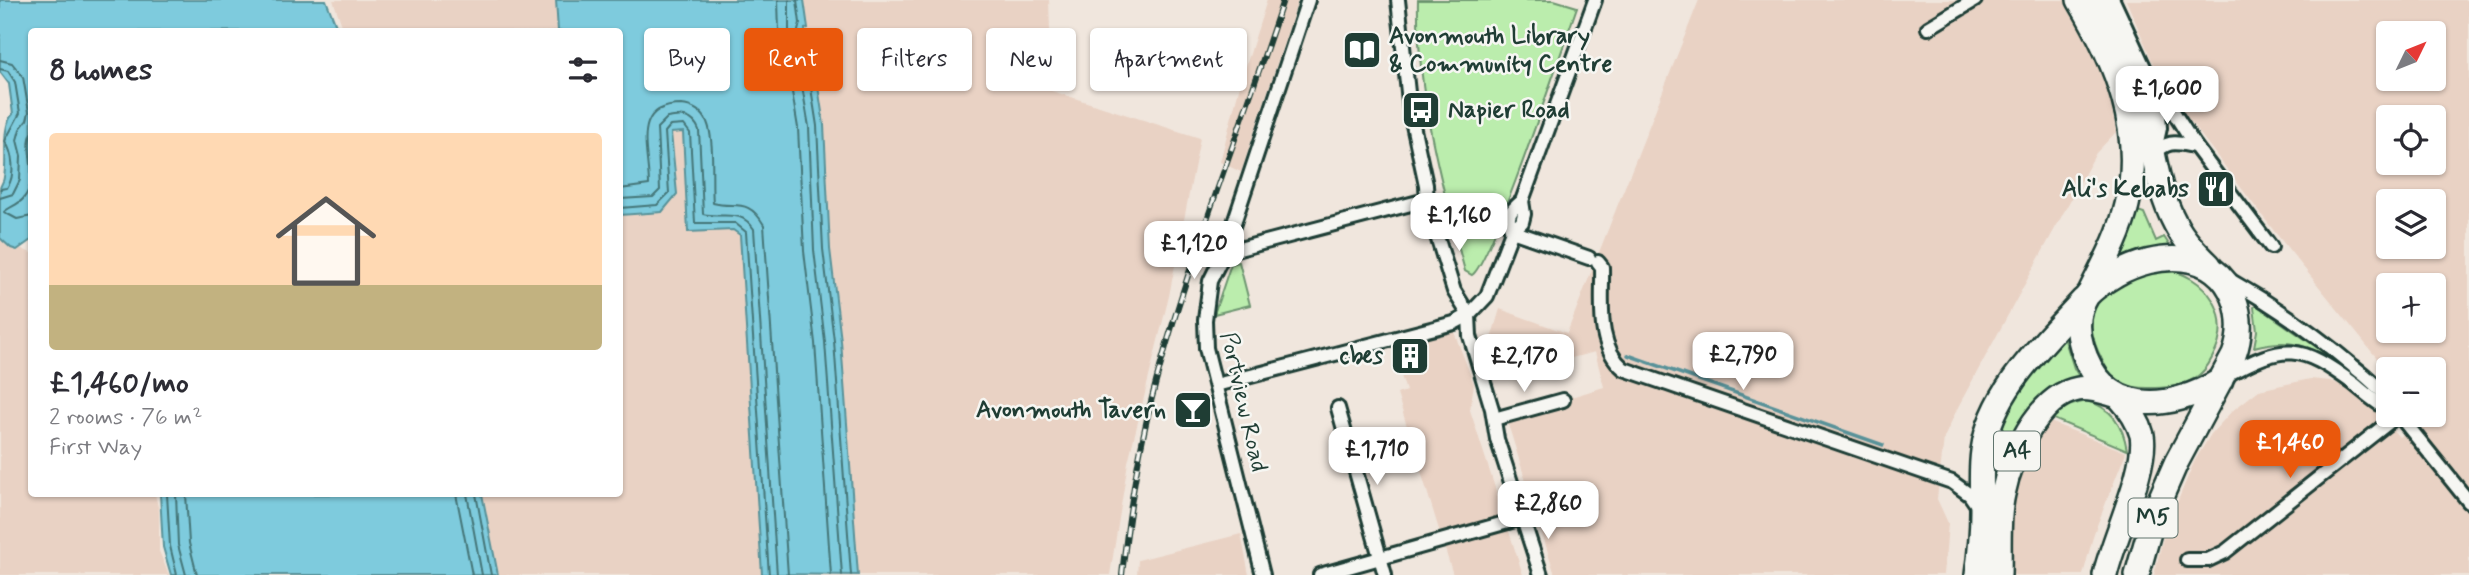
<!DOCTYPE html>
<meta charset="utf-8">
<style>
:root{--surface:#fff;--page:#f7f7f7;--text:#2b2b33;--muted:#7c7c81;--accent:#ea580c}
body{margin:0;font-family:Mynerve,sans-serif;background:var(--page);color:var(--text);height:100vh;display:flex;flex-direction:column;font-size:26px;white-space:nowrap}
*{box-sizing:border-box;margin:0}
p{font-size:23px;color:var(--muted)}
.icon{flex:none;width:38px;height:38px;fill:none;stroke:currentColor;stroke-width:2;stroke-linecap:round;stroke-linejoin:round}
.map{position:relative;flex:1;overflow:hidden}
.panel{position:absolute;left:28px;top:28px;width:595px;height:469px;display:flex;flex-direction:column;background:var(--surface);border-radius:7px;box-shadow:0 2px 5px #0004}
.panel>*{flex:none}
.top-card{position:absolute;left:644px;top:28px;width:665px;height:63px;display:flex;gap:14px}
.needle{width:46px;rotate:47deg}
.controls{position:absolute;left:2376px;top:21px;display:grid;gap:14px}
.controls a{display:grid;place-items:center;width:70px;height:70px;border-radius:7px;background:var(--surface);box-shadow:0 2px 5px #0004;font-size:35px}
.price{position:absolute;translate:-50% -60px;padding:0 16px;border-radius:14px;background:#fff;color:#222;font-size:23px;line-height:46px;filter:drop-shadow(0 2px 4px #0008)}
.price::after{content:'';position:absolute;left:50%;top:42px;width:21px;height:16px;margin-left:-10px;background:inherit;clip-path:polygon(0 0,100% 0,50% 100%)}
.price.active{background:var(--accent);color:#fff}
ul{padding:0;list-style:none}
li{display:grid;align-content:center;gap:14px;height:371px;padding:0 21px}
li span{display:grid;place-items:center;height:217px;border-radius:7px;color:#555}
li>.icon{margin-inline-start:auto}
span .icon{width:126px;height:126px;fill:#fffc;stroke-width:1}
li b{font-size:30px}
h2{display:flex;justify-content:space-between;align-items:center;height:84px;padding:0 21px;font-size:30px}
.chip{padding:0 24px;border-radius:7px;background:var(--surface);box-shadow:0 2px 5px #0004;font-size:24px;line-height:63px}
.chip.active{background:var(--accent);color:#fff}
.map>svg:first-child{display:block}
.built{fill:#e9d2c4;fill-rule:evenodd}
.green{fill:#bbedad;stroke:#6d9570;stroke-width:2}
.water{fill:#7ecbdd;stroke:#589299;stroke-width:2}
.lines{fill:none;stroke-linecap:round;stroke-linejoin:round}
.shore{stroke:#457678;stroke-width:2}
.stream{stroke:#589299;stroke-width:3.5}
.street-casing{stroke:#1f3d34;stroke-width:18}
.highway-casing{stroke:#1f3d34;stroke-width:28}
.street{stroke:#f6f6f2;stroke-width:12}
.highway{stroke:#f6f6f2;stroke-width:23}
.rail-casing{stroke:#1f3d34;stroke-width:6}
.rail{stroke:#f6f6f2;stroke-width:3.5;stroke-dasharray:10;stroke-linecap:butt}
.labels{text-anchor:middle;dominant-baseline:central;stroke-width:5;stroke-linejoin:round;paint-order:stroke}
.shield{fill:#f6f6f2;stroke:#60746d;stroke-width:2}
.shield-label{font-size:23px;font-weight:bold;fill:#1f3d34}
.poi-label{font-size:24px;font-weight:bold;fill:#1f3d34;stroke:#f6f6f2;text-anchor:end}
.street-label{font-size:24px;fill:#1f3d34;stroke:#f6f6f2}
</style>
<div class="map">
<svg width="2469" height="575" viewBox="0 0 2469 575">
<rect width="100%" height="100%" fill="#f0e6dd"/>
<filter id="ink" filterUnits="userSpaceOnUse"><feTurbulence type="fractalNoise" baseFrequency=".0143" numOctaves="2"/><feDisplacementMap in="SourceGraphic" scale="14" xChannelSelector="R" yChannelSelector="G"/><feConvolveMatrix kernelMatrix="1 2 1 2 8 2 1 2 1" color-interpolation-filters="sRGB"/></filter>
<g filter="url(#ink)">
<!-- built -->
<g class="built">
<polygon points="333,0 1049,0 1052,91 1200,138 1169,296 1128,462 1110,575 475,575 468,494 620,494 620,32 344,31"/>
<polygon points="1267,0 1298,0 1241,172 1220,162 1240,85"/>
<polygon points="1699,0 2065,0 2093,45 2109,92 2116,132 2096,153 1958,407 1944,438 1937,499 1948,523 1944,575 1555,575 1508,424 1570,405 1568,398 1604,387 1595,352 1498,377 1490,342 1500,309 1567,333"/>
<path d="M2126,0H2469V575H2154L2164,534L2194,462L2211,434L2232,411L2259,390L2310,379L2331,381L2346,387L2368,403L2399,437L2423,418L2421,415H2434V369H2389V373L2274,231L2175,101L2154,65ZM2389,33H2434V79H2389ZM2389,117H2434V163H2389ZM2389,201H2434V247H2389ZM2389,285H2434V331H2389Z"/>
<polygon points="0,239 31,253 32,494 155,494 159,511 159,551 169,575 0,575"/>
<polygon points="1454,332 1474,384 1470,410 1523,575 1453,575 1397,394 1406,391 1392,348"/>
<polygon points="2050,422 2126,452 2094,533 2083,575 2004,575 2014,488 2021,464"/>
<polygon points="1241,534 1249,575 1137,575 1138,560"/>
</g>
<!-- green -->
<g class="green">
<path d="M1418,0H1554L1577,7C1564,43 1491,264 1472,275L1465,271C1441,184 1416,91 1418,0Z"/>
<polygon points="2135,210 2144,213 2156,241 2164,237 2170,246 2135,252 2121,259 2119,258"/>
<polygon points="1239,262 1250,305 1214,314 1231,264"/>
<path d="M2162,269C2207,274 2236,317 2212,358C2208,366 2203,373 2195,378C2180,387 2164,388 2148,388C2130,388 2117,385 2107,369C2096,350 2084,324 2097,303C2101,298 2109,294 2114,290C2132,278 2141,273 2162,269Z"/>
<path d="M2256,305L2322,351L2321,353C2298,342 2280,340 2254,347L2257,331L2254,307Z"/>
<polygon points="2063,334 2074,368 2081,380 2055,390 1987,534 1989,467 2007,406"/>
<path d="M2086,401C2112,407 2123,425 2127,450L2051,418L2064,407Z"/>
</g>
<!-- water -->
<g class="water">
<path d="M0,0H326L338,31L32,32L31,240L17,250L11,248L0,238C0,223 0,202 0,188C1,184 4,181 4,177C8,158 0,127 13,114L9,84L0,72Z"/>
<polygon points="556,0 804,0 808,28 805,29 809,67 815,67 824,125 830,249 841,341 858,575 762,574 740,235 733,230 688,232 683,132 671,133 677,194 662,212 620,215 620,32 558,31"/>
<polygon points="160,494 482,494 498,575 171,575 163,547"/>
</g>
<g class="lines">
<!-- shore -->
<g class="shore">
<polyline points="778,0 779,32 783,70 791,86 798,128 804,251 815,343 831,575"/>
<polyline points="789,0 789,32 794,68 801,80 809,127 814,250 825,342 842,575"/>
<polyline points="797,0 800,23 798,31 802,67 809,75 817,126 823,249 834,341 851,575"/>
<polyline points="0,60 12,63 23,77 29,112 27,120 20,129 17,140 21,156 20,180 13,194 0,198"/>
<path d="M0,69L8,71L15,82L20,113L5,141C13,153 16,175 7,188L0,189"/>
<path d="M32,133C23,149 41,178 23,199C18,205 9,207 4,212L17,219L32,216"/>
<path d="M620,189L649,185C649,152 630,105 681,105C693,106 703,112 707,122C715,140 711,182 713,203C735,209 748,197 764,225L788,575"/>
<path d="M620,199L653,197L660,190L657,128L667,118C681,115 693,115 699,130L703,214C723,219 740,208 754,229L777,575"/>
<polyline points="620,208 657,205 669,193 665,132 670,126 684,125 690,133 695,223 735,223 746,232 769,575"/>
<polyline points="167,494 170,546 177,575"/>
<polyline points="176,494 178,545 186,575"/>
<polyline points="186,494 189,543 197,575"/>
<polyline points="456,494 472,575"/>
<polyline points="467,494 482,575"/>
<polyline points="476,494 491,575"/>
</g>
<!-- stream -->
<polyline class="stream" points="1628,355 1883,445"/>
<!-- street casing -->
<g class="street-casing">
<g id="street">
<polyline points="1398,0 1410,111 1426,185 1427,204 1454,291 1469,315 1470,336 1492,409 1497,439 1541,575"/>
<polyline points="2113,0 2145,69 2157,86 2160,128 2156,146"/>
<polyline points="1928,28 1975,0"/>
<polyline points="2157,86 2195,146 2271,247"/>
<path d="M2154,154C2169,139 2176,143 2195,146"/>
<path d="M1512,231C1505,216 1510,211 1522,201L1595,0"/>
<polyline points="1512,231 1589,258"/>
<polyline points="1224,253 1426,200"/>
<path d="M1598,262L1602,267C1603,301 1595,345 1624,369L1952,482L1970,495L1979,508"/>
<path d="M2228,279C2272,304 2314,333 2353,366C2366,376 2379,387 2389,400"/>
<path d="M2227,375C2285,343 2300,344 2354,384C2365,393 2376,403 2389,410"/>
<polyline points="1216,385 1454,323 1469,315 1487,296 1512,231 1522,222 1524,214 1522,201"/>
<polyline points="1338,408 1385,575"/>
<polyline points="2399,415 2469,502"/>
<polyline points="1494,419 1563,400"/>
<polyline points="2187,560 2208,560 2225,552 2398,415"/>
<polyline points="1263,575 1206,348 1205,320 1210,281 1224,253 1308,0"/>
<polyline points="1320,575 1522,518"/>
</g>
</g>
<!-- highway casing -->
<g class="highway-casing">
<g id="highway">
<path d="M2079,0C2116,62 2145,132 2127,205C2120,235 2105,262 2091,290"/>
<path d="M2098,0C2117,35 2132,71 2143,109C2154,147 2156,188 2175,223C2183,239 2196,252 2209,265"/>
<path d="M1977,575C1980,554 1982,532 1982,510C1982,491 1980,471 1983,451C1991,391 2044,343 2083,300"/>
<path d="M1999,575C2000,549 1997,519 2003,494C2010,459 2038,396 2078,389C2090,387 2104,392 2115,395"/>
<path d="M2105,575C2113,539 2148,467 2142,435C2138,420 2130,409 2120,398"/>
<path d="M2137,575L2155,511L2176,463L2234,355C2241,337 2241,316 2234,298C2215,248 2156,252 2117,274C2107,280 2094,287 2087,296C2077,312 2077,331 2082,347C2103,417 2169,412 2221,380"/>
</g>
</g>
<!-- street -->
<use href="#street" class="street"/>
<!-- highway -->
<use href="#highway" class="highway"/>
<!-- rail casing -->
<g class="rail-casing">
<path id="rail" d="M1122,575C1129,510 1139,446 1156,382C1191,253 1241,128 1283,0"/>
</g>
<!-- rail -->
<use href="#rail" class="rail"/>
</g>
</g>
<!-- icons -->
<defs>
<g id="library-square" transform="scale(2.0125)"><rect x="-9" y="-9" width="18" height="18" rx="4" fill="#1f3d34" stroke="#f6f6f2"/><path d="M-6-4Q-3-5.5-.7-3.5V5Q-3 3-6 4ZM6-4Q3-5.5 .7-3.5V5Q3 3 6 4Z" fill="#fff"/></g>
<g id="bus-square" transform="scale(2.0125)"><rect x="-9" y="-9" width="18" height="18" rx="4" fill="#1f3d34" stroke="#f6f6f2"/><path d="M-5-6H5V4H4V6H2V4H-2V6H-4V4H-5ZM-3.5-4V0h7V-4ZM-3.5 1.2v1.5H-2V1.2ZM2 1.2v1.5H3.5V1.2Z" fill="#fff"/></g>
<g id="restaurant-square" transform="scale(2.0125)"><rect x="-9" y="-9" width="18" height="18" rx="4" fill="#1f3d34" stroke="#f6f6f2"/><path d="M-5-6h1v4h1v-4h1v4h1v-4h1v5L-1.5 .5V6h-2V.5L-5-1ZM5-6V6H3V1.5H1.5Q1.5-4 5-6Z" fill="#fff"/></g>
<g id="building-square" transform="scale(2.0125)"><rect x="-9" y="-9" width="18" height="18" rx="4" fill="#1f3d34" stroke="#f6f6f2"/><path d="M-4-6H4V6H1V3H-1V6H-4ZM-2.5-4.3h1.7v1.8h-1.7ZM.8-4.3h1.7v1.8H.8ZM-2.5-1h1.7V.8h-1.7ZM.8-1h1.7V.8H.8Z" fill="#fff"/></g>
<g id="bar-square" transform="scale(2.0125)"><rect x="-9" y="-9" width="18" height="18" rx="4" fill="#1f3d34" stroke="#f6f6f2"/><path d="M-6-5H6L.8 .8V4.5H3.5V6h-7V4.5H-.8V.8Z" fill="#fff"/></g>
</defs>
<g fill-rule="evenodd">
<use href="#library-square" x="1362" y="50"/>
<use href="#bus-square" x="1421" y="110"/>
<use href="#restaurant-square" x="2216" y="189"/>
<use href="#building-square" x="1410" y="356"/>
<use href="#bar-square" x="1193" y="410"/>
</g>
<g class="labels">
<!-- shield labels -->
<g class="shield">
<rect x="1994" y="431.5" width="46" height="39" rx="5"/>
<rect x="2128.5" y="498.5" width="49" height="39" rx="5"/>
</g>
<g class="shield-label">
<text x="2017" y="451">A4</text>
<text x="2153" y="518">M5</text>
</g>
<!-- poi labels -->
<g class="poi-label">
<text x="1389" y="36" text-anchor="start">Avonmouth Library<tspan x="1389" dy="28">&amp; Community Centre</tspan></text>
<text x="1448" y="110" text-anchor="start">Napier Road</text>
<text x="2189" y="189">Ali's Kebabs</text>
<text x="1383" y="356">cbes</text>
<text x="1166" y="410">Avonmouth Tavern</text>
</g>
<!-- street labels -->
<g class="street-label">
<text transform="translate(1243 402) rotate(77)">Portview Road</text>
</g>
</g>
</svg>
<div class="controls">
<a><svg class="needle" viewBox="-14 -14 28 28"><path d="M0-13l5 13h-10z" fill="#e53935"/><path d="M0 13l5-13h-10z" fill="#7c7c81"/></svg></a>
<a><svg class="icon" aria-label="locate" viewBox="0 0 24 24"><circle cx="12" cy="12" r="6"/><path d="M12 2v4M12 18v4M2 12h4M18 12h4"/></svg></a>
<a><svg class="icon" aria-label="layers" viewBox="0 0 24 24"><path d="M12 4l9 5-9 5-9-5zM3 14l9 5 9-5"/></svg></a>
<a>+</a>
<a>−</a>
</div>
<b class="price" style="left:2167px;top:126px">£1,600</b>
<b class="price" style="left:1459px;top:253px">£1,160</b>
<b class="price" style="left:1194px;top:281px">£1,120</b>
<b class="price" style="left:1743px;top:392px">£2,790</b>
<b class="price" style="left:1524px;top:394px">£2,170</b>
<b class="price active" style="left:2290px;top:480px">£1,460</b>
<b class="price" style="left:1377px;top:487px">£1,710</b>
<b class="price" style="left:1548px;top:541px">£2,860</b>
<div class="top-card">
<a class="chip">Buy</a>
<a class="chip active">Rent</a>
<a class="chip">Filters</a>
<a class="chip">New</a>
<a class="chip">Apartment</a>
</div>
<section class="panel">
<h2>8 homes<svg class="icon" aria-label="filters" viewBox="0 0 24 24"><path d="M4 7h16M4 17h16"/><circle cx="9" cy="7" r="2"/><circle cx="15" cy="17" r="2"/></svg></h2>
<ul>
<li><span style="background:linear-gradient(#ffd9b3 70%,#c2b280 0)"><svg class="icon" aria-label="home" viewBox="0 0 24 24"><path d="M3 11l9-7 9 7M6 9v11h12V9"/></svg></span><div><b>£1,460/mo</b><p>2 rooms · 76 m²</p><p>First Way</p></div></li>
</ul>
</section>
</div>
